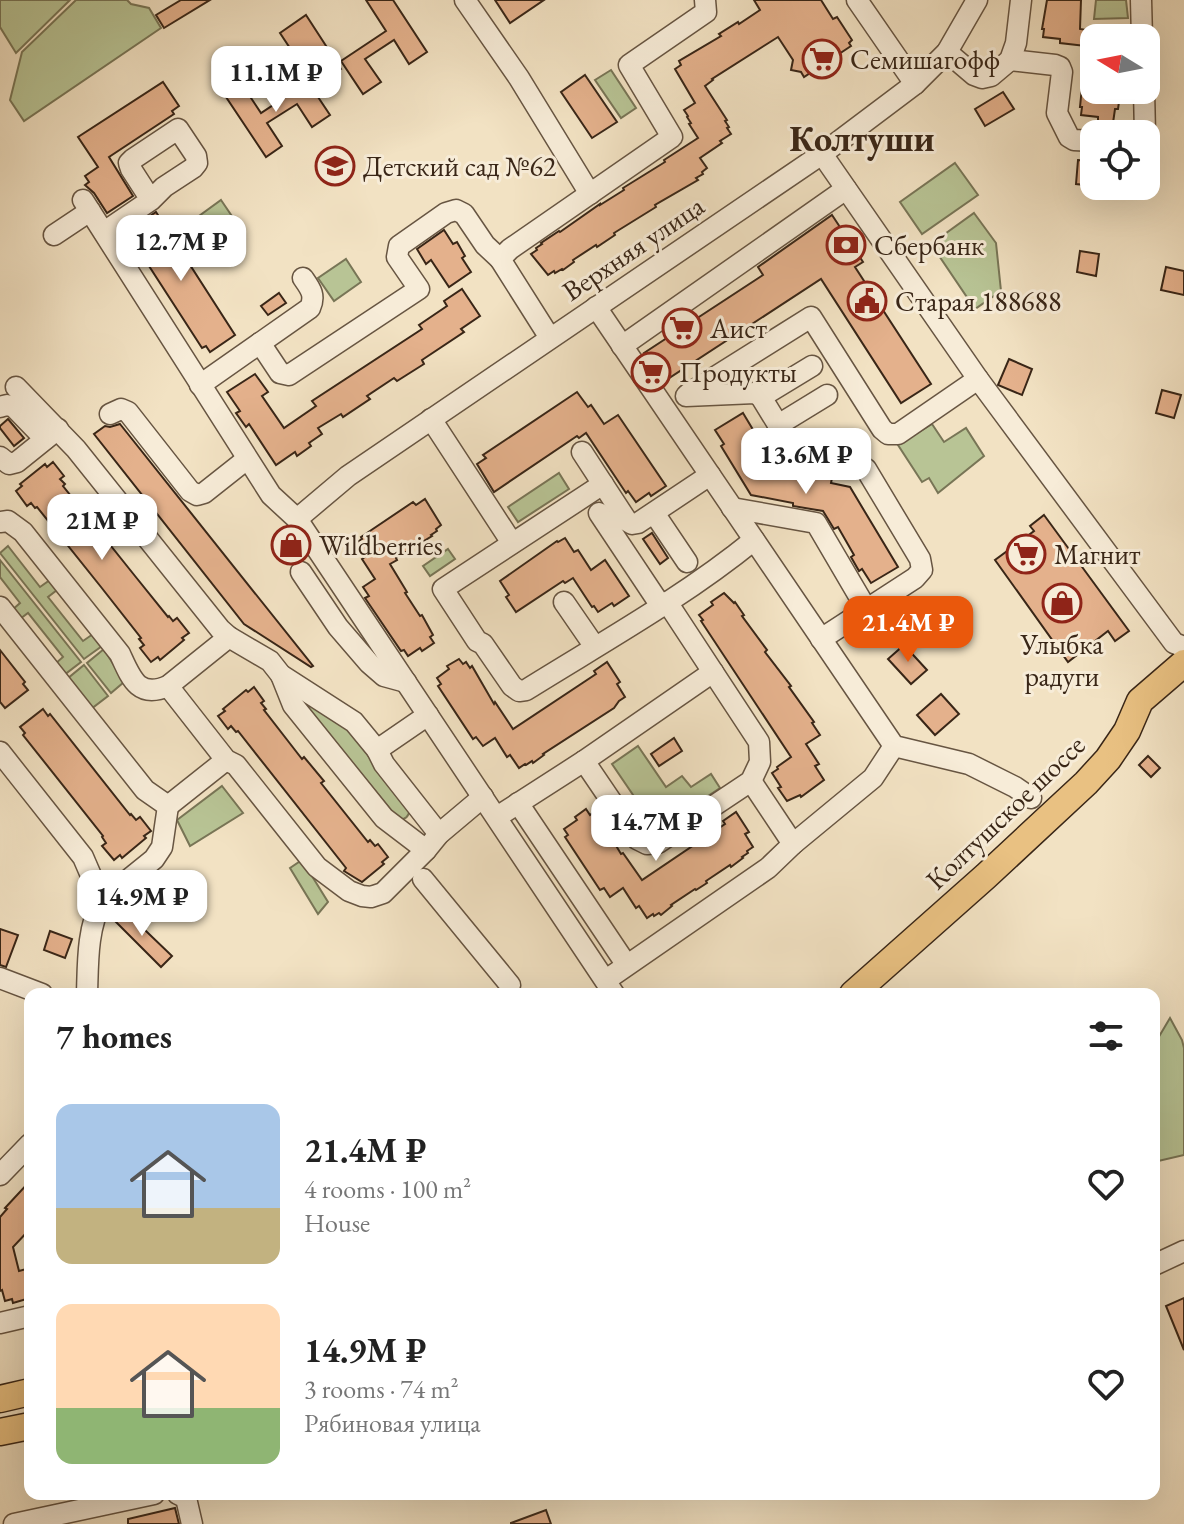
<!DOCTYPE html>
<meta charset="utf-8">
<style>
:root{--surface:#fff;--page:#f6f6f6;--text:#222;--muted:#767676;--accent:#ea580c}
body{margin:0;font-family:"EB Garamond",serif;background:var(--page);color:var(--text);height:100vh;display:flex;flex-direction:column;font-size:30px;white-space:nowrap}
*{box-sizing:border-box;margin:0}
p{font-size:26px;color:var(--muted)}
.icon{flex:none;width:44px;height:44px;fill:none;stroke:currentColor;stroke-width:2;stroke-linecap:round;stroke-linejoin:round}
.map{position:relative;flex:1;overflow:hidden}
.panel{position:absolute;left:24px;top:988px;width:1136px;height:512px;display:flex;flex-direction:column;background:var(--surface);border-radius:16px;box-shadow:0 8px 32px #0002}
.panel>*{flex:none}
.needle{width:52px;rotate:280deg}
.controls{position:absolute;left:1080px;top:24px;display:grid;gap:16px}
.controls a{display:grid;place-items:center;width:80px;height:80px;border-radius:16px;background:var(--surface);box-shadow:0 8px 32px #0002;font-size:40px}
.price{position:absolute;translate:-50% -68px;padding:0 18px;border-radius:16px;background:#fff;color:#222;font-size:26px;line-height:52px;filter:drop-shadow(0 2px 4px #0008)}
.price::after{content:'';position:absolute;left:50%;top:48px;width:24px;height:18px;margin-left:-12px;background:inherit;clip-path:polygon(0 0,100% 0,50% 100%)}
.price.current{background:var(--accent);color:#fff}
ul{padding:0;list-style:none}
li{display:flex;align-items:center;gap:24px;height:200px;padding:0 32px}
li span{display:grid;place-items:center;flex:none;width:224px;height:160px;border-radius:16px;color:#555}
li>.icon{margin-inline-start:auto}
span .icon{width:96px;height:96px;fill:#fffc;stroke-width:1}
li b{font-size:34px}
h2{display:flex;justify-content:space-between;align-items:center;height:96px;padding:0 32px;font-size:34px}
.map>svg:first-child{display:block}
.green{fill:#b8c495;stroke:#787556;stroke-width:2}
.building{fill:#e4b18c;stroke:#392617;stroke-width:2}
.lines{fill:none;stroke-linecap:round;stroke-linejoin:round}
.minor-casing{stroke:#675542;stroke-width:23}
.major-casing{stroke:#392617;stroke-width:29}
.minor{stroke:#f7ecd8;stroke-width:20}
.major{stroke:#e9c182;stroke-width:26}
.labels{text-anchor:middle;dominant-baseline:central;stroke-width:6;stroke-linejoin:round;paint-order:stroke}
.poi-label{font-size:28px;fill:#392617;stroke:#f7ecd8;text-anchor:start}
.street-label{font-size:28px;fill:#392617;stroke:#f7ecd8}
.district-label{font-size:36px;font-weight:bold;fill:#392617;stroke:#f7ecd8}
</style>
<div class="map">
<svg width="1184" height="1524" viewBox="0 0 1184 1524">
<rect width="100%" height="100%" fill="#f2e2c3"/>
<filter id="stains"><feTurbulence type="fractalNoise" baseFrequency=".0025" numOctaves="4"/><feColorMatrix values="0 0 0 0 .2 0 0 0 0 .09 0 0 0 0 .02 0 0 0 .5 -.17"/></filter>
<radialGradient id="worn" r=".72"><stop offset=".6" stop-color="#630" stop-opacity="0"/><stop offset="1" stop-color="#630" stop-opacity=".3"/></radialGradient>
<!-- green -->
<g class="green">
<polygon points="0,0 70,0 16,53 0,27"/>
<polygon points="76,0 127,0 131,4 149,8 161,28 24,121 10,100 22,52"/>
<polygon points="1096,0 1126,0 1128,18 1094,19"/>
<polygon points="611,70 636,108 621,118 595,80"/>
<polygon points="955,163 978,195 922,234 900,202"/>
<polygon points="221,200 242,231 220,246 199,216"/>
<polygon points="974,213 996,243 1001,291 975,309 931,244"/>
<polygon points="346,259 361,282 334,301 318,278"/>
<polygon points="932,424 944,442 966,428 984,456 938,493 929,478 922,482 898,445"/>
<polygon points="559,473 569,489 518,522 508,507"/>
<polygon points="8,546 40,587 50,580 57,590 48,597 83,641 93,634 102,646 84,659 0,553"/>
<polygon points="448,549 455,559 430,576 423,566"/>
<polygon points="0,560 81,662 64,675 55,664 63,657 28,613 20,619 12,610 20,603 0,577"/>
<polygon points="104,649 124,682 111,693 87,663"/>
<polygon points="84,665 108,696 91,709 67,679"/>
<path d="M312,705L349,730L410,810C408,817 406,819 399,820L307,708Z"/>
<polygon points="638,746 666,787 682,776 691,787 711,774 720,788 657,830 612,764"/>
<polygon points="222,786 243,813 190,846 177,820"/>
<polygon points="302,860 328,902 318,914 290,868"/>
<polygon points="1170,1018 1182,1040 1184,1048 1184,1155 1154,1162 1154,1045"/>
</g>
<!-- building -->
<g class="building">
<polygon points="181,0 210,0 164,28 156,15"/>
<polygon points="366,0 393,0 427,52 409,64 394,40 365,59 381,82 363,94 341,61 386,31"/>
<polygon points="495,0 544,0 510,23"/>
<polygon points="754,0 821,0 833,19 837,17 852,40 849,43 851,46 804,77 801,72 791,70 793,60 778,37 712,79 713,80 705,86 727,120 725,121 729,127 727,128 731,134 720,141 722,143 700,158 707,168 702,172 703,174 696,178 698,180 655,205 656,207 614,233 615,235 597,247 596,245 573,260 574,262 563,270 562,269 555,273 554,271 548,275 531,254 537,250 536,248 542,244 541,243 559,231 560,232 600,204 600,205 624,190 623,188 665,162 664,160 698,138 689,124 691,123 687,117 688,116 684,110 695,103 675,69 681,65 679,61 721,36 719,34 738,22 739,24 760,10"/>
<polygon points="1047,0 1081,0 1080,29 1094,31 1094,47 1060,43 1060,39 1043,37 1044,29 1042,29"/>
<polygon points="306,15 341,69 315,86 280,33"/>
<polygon points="1085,57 1094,58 1094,90 1117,90 1117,94 1120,95 1118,109 1115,109 1113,123 1098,121 1098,117 1081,115 1082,107 1080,107"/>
<polygon points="585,75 617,122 592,138 561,92"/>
<polygon points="163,82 179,106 172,111 174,114 109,157 133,196 107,213 94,193 85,185 89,182 85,176 98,167 78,137"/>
<polygon points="308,82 330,115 312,127 297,104 267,123 282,146 266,157 226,97 243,86 261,113"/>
<polygon points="1003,92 1014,109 985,126 975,109"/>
<polygon points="1078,160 1094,162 1094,186 1076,184"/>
<polygon points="156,212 235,335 210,352 206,346 202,348 127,232"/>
<polygon points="832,215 863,262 855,267 931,384 901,403 821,279 663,382 644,353 763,275 758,267"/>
<polygon points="444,230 453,244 457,242 465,256 462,258 471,272 449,287 431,260 426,264 417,249"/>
<polygon points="1080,251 1099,254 1096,276 1077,272"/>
<polygon points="1166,267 1184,271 1184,295 1161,290"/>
<polygon points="462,289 480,316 461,329 464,332 422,360 424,364 397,381 394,378 367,396 370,399 343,417 341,414 318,428 322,434 309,443 311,446 297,456 295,452 276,465 249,424 246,427 236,413 240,411 227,392 255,374 268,392 262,396 284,428 316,406 312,401 422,329 419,325 447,306 444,301"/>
<polygon points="279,293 286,303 268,315 261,306"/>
<polygon points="1009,359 1032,369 1022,395 998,385"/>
<polygon points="1162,390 1181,395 1174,418 1156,413"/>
<polygon points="577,392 588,407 591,405 604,424 618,415 666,486 651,496 649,493 636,502 628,491 626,493 586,433 579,438 577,436 494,492 477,464 486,458 483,455"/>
<polygon points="743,413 776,468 800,472 800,469 817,472 816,475 832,478 831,483 850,487 898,567 871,583 862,569 859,571 851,557 854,555 838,527 834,529 823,511 793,506 793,503 751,495 721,446 724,444 715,430"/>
<polygon points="8,419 24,438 14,446 0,428 0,426"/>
<polygon points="120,424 313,666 311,667 244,624 94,434 105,426 110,427"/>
<polygon points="53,462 64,476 60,479 65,484 63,486 135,576 168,617 169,616 173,621 177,618 189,633 182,638 184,640 160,660 158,657 151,662 140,648 144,645 139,639 141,638 101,587 37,507 35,508 31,503 27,506 16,491 22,486 20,484 45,464 47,467"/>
<polygon points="425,499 441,525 436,529 437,531 431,535 432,536 396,558 397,560 390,564 407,592 405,593 420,616 422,615 433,635 430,637 434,643 422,651 420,648 408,656 404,650 401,651 365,598 369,596 363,587 375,579 362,559 365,557 356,543 362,539 361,537 413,502 416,505"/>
<polygon points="1044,515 1129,631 1115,641 1108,631 1068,662 995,560 1034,531 1030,526"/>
<polygon points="290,531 304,553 294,560 279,539"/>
<polygon points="652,533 668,558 660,564 643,539"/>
<polygon points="565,538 574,552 578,550 591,570 605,560 629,596 614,606 612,603 598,612 594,606 592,607 573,578 565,583 563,581 516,612 506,597 509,595 500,581 557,541 558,542"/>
<polygon points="724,593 734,603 735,602 744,615 742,616 767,650 765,652 791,686 789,687 814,722 812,723 820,735 806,744 819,764 815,766 824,780 801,797 800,795 787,801 778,788 781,787 772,773 778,769 777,767 791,757 701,621 703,620 699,615 713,605 711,602"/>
<polygon points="904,645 927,670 911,684 888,659"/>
<polygon points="0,650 25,682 23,684 28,690 5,708 0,702"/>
<polygon points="459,659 463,664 466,662 470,668 472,666 494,704 495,702 513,729 596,674 594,671 607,662 620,682 617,684 625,697 619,701 614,708 543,754 544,755 533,763 532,761 526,765 525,764 519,768 510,755 507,757 495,738 483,746 476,737 473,739 438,686 441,684 437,678 449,669 447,666"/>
<polygon points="254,687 264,701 261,703 266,709 264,710 288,741 302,759 304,757 324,781 321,783 368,842 370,840 375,846 378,844 388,857 382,862 384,864 362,882 344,871 346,868 238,731 236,732 231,726 228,729 218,716 225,711 223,709 246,690 248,692"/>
<polygon points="941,694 959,714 935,735 917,715"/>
<polygon points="43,709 48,716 50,714 130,815 131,814 136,820 140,817 151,831 144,836 146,838 122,858 120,855 114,860 102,846 106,843 102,837 103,836 23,735 25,733 20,727"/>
<polygon points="674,738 682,751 659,766 651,754"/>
<polygon points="1148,756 1160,768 1151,777 1139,765"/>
<polygon points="586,809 590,815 594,812 597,818 599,817 621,854 623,853 642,880 725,824 723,821 736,812 749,832 745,834 753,847 747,851 748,853 742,857 743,858 731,867 730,865 706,881 707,883 696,890 695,889 671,905 672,906 661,915 659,913 654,916 653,914 647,918 639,906 636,908 623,888 610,897 604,888 600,890 565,837 568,835 564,829 577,820 575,817"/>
<polygon points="122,908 172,956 161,967 112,918"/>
<polygon points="0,929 18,935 6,967 0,965"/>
<polygon points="50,931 72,939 65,958 44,950"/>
<polygon points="30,1181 30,1229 13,1247 19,1271 30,1268 30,1298 13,1303 12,1299 5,1301 2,1290 0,1291 0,1217 7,1209 5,1208"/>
<polygon points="1184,1298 1184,1350 1166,1306"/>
<polygon points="175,1508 179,1524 128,1524 128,1519"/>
<polygon points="546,1510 551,1524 511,1524 511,1523"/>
</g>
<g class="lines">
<!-- minor casing -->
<g class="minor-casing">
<g id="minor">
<polyline points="465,0 519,78 590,194"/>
<polyline points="857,0 915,84"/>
<polyline points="1141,0 1142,38"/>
<polyline points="947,52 974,75 982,78 991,76 1010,60 1016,43 1021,0"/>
<polyline points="1010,60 1055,65 1060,67 1062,72 1057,113 1069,137 1074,140 1094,141"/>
<polyline points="1144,90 1145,134"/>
<polyline points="822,154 978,379 1174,643 1184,647"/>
<polyline points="83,200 271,495 297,519 614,994"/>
<polyline points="104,232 151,200 164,187 193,168 197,163 196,156 178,129 133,159 129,163 131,169 151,200"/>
<polyline points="54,235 90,211"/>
<polyline points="596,307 894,746 969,764 1015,787 1031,798"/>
<polyline points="550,338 500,259 510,249 672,137 629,65 706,12 705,0"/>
<path d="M260,343L310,308C316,295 310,288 303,278"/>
<polyline points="622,346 846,189"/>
<polyline points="200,385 260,343 280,373 289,375 419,289 397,257 399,246 446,213 456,210 464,214 485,245 500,259"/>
<polyline points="16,387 76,449 220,629 229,637 270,661 281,675 354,722 377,750 384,764 439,834"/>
<polyline points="688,394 811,317 882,429 888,434 898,434 978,379"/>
<polyline points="686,396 755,393 761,397 788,441 796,448 850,458 866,469 920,559 922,570 915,578 821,639"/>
<polyline points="761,397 812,366"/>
<polyline points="0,407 7,405 14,407 45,439"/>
<polyline points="110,414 121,409 128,412 190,491 197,495 204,493 247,459"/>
<polyline points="431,419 512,543"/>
<polyline points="778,425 827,395"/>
<polyline points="582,452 627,521 632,524 638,523 710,475"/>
<polyline points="0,457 9,464 17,462 58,429"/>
<path d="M603,484L443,589L477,641L483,644L512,686L519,691L526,690C603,642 684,597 754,540"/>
<polyline points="732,508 816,523 867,610"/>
<polyline points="599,513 661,606"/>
<polyline points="654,513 687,562"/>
<polyline points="297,519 348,476 822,154 915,84 947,52 977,0"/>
<path d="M0,522L8,521L23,532L120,654C131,678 138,699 168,686L229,637"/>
<polyline points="301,572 338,627 369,663 384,676 406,682"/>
<polyline points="564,602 595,647"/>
<path d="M0,607L145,790L168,806L162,847L154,859L102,901C87,928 88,963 87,994"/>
<polyline points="281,675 293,705 384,818 426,850"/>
<polyline points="168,686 226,760 236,765 317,867 349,891 362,896 371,897 383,893 426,850 439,834 483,797"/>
<polyline points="377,750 428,715"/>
<polyline points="0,752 83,857 102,901"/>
<polyline points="584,761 637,839 647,844 658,843 751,781 760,762 759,742 667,602"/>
<polyline points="751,781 793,844"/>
<polyline points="518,803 626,964"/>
<polyline points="168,806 226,760"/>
<polyline points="497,817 584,761 713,672"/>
<polyline points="423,879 510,985"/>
<polyline points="0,978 42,994"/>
<polyline points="606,980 768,868 793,844 873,778 894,746"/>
<polyline points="0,1175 30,1144"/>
<polyline points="1154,1265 1184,1251"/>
<polyline points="0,1323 30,1316"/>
<polyline points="178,1494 186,1498 192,1524"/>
<polyline points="14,1524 154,1494"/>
</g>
</g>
<!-- major casing -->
<g class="major-casing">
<g id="major">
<polyline points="853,994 986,876 1086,783 1108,759 1127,731 1140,701 1184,663"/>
<polyline points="0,1399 30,1392"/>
<polyline points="0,1432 30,1426"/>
</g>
</g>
<!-- minor -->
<use href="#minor" class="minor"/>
<!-- major -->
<use href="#major" class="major"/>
</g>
<!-- icons -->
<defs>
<g id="supermarket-ring" transform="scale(2)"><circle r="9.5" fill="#f7ecd8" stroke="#8f2418" stroke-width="1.5"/><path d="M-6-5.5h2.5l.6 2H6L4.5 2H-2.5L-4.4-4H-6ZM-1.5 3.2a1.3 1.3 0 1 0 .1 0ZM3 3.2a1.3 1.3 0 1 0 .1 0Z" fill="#8f2418"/></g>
<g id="school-ring" transform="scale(2)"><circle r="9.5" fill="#f7ecd8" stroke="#8f2418" stroke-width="1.5"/><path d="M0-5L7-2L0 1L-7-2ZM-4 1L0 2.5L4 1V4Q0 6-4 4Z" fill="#8f2418"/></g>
<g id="bank-ring" transform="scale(2)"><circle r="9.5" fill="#f7ecd8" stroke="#8f2418" stroke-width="1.5"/><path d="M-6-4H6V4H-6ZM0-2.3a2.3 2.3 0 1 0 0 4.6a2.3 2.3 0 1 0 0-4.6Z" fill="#8f2418"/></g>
<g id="civic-ring" transform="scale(2)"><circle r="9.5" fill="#f7ecd8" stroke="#8f2418" stroke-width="1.5"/><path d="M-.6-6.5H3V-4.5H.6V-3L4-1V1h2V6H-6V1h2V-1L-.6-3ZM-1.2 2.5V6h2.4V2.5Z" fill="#8f2418"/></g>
<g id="shop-ring" transform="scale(2)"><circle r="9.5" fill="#f7ecd8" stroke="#8f2418" stroke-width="1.5"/><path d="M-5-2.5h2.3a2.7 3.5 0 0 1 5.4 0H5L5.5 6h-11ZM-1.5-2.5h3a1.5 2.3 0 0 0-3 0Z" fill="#8f2418"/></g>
</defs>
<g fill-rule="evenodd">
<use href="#supermarket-ring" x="822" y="59"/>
<use href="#school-ring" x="335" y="166"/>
<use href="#bank-ring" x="846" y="245"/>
<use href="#civic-ring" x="867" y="301"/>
<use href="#supermarket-ring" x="682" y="328"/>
<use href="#supermarket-ring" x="651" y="372"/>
<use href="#shop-ring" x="291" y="545"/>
<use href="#supermarket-ring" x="1026" y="554"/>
<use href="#shop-ring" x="1062" y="603"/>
</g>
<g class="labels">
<!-- poi labels -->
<g class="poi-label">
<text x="850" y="59">Семишагофф</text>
<text x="363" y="166">Детский сад №62</text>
<text x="874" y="245">Сбербанк</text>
<text x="895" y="301">Старая 188688</text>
<text x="710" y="328">Аист</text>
<text x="679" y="372">Продукты</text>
<text x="319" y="545">Wildberries</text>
<text x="1054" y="554">Магнит</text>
<text x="1062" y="644" text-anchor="middle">Улыбка<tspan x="1062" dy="32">радуги</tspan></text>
</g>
<!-- street labels -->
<g class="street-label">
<text transform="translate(633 248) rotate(-34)">Верхняя улица</text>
<text transform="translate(1005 812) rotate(-44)">Колтушское шоссе</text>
</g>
<!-- district labels -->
<g class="district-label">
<text x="862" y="138">Колтуши</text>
</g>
</g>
<rect width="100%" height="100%" filter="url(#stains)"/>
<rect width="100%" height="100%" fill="url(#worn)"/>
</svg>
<div class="controls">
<a><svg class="needle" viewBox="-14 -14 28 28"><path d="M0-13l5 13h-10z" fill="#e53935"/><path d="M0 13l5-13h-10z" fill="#767676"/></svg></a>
<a><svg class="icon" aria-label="locate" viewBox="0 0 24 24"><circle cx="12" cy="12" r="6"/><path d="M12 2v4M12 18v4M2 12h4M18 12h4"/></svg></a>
</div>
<b class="price" style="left:276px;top:114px">11.1M ₽</b>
<b class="price" style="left:181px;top:283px">12.7M ₽</b>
<b class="price" style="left:806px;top:496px">13.6M ₽</b>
<b class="price" style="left:102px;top:562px">21M ₽</b>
<b class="price current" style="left:908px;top:664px">21.4M ₽</b>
<b class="price" style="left:656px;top:863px">14.7M ₽</b>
<b class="price" style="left:142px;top:938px">14.9M ₽</b>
<section class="panel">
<h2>7 homes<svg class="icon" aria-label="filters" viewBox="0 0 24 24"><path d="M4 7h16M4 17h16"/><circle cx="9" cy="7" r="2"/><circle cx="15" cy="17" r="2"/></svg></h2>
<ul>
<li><span style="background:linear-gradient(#a9c7e8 65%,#c2b280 0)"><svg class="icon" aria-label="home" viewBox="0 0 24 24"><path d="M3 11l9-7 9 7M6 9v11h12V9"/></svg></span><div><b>21.4M ₽</b><p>4 rooms · 100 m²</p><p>House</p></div><svg class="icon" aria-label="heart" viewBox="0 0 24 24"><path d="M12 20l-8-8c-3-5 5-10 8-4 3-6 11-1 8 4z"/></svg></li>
<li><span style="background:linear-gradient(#ffd9b3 65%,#8fb573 0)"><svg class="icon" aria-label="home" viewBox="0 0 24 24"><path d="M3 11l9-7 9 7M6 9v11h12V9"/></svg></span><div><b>14.9M ₽</b><p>3 rooms · 74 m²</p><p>Рябиновая улица</p></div><svg class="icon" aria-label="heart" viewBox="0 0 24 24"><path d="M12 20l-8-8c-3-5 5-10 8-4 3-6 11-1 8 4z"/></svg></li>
</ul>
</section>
</div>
